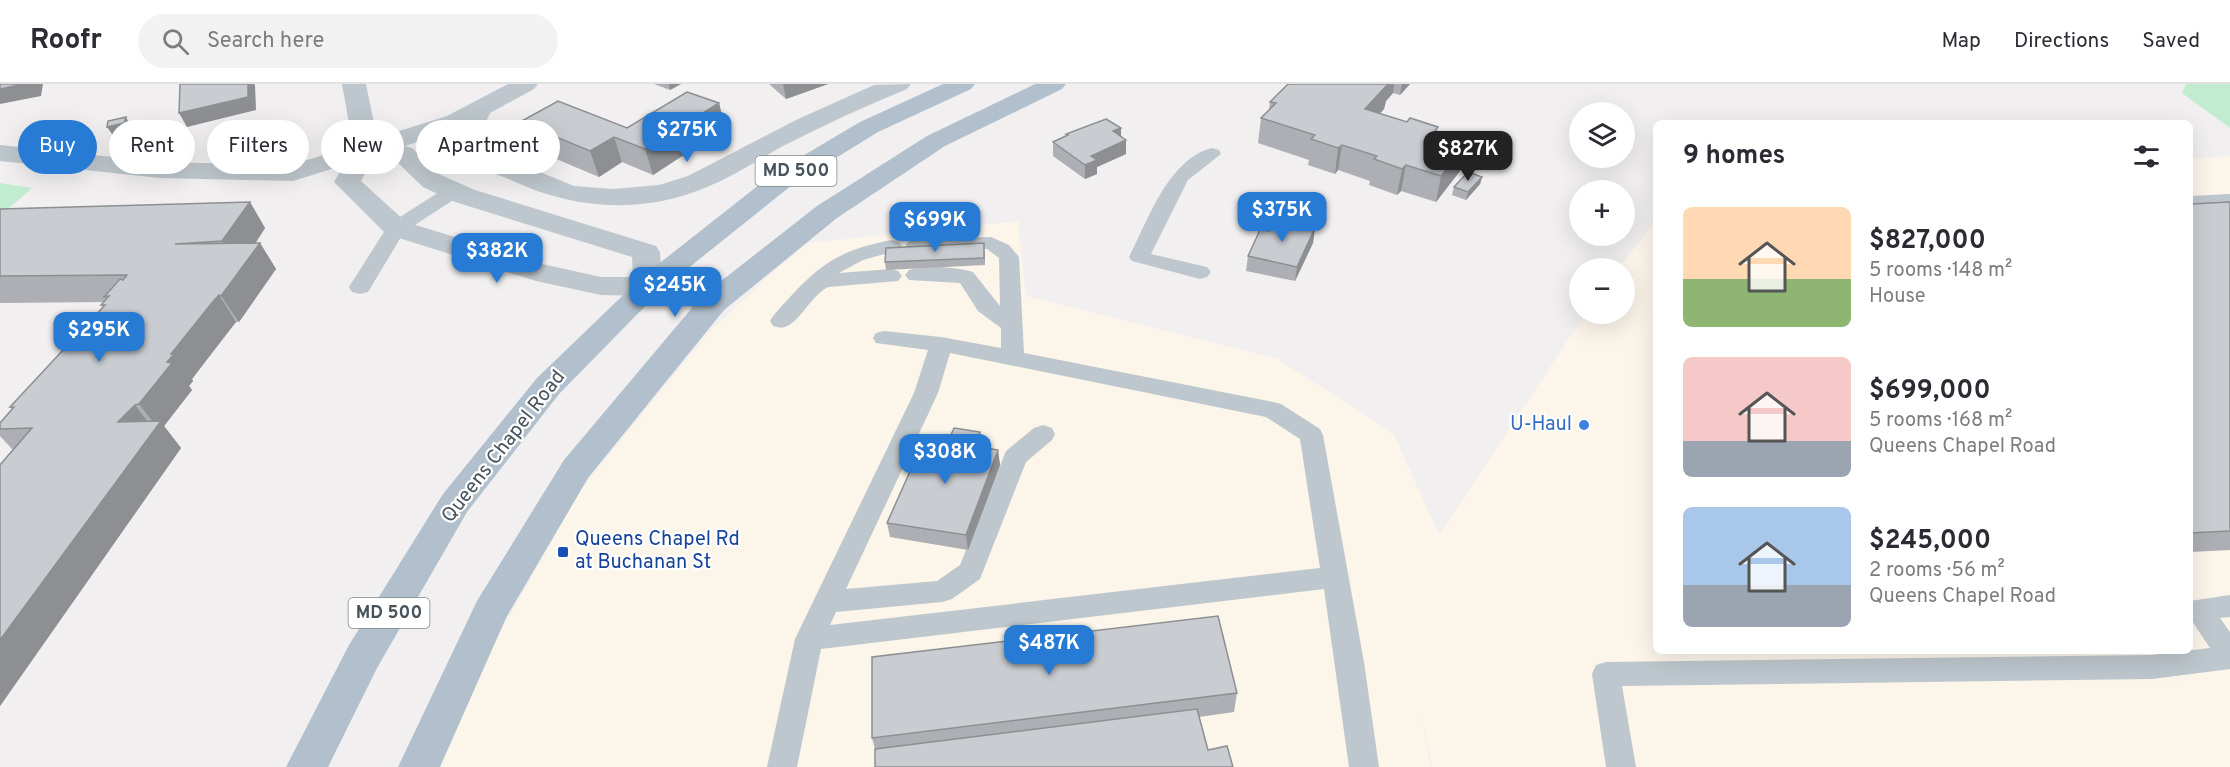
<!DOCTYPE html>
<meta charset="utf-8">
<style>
:root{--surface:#fff;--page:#f2f2f3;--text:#2b2b33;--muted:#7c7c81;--line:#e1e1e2;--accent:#277bd4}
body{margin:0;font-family:Overpass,sans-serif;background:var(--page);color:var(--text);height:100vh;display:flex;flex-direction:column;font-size:22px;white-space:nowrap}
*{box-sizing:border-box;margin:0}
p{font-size:20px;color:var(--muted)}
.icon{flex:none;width:33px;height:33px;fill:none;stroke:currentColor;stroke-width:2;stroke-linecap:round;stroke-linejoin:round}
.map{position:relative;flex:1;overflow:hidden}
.details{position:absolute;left:1653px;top:36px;width:540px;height:534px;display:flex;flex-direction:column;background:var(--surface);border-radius:9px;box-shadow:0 6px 24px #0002}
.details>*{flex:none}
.hud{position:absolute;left:18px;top:36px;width:570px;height:54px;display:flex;gap:12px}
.fabs{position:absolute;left:1569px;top:18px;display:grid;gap:12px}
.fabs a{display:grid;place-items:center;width:66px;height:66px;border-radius:50%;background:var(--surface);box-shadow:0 6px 24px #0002;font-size:30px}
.price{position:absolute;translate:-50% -51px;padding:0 14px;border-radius:12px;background:var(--accent);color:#fff;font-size:20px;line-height:39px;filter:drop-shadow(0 2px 3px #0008)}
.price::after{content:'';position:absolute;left:50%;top:36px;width:18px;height:14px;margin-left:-9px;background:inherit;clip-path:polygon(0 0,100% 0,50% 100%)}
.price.active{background:#222;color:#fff}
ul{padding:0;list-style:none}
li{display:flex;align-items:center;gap:18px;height:150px;padding:0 30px}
li span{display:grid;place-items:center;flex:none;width:168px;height:120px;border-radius:9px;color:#555}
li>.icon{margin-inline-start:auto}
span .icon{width:72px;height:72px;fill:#fffc;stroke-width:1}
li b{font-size:26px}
h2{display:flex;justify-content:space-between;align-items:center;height:72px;padding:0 30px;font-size:26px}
.pill{padding:0 21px;border-radius:27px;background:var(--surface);box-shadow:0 6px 24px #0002;font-size:21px;line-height:54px}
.pill.active{background:var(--accent);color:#fff}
header{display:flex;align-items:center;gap:36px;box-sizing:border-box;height:84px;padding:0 30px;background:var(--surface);border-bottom:2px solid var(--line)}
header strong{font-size:28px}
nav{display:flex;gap:33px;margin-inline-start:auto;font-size:21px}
.search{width:420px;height:54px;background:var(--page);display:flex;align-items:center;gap:15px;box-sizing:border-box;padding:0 21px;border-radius:33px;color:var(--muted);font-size:22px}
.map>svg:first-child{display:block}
.commercial{fill:#fbf5ea}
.green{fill:#c1eccf}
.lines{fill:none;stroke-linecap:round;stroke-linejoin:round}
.lane{fill:#bec7cd;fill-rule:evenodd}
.street{fill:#bec7cd;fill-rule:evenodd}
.primary{fill:#b1c0cc;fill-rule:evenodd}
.wall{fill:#adafb4}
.shaded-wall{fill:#8d8f92}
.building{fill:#c9ccd1;stroke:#8d8f92;stroke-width:1.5}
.shop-dot{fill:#3f7fe0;stroke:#fff;stroke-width:2}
.transit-dot{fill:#1a4fb4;stroke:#fff;stroke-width:2}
.labels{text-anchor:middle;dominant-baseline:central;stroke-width:4.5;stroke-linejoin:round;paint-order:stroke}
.shield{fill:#fff;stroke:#7f878c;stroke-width:1.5}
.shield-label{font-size:18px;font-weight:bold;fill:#48535b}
.shop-label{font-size:20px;fill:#366cbe;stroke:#fff;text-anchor:end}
.street-label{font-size:20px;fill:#48535b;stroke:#fff}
.transit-label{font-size:20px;fill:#164399;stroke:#fff;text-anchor:start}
</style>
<header>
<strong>Roofr</strong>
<div class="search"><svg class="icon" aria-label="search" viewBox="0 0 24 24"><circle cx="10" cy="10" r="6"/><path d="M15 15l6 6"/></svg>Search here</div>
<nav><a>Map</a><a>Directions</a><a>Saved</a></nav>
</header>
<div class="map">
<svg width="2230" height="683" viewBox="0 0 2230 683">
<rect width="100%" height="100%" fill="#f1efef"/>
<!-- commercial -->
<polygon class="commercial" points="2230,72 2230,683 1432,683 1421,629 1430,683 440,683 466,609 580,407 708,249 773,188 808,159 1018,137 1026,212 1278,275 1394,350 1439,451 1585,230 1624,230 1624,184 1619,184 1656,136 1656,567 2190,567 2190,75"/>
<!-- green -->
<g class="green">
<polygon points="2186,0 2230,0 2230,44 2182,9"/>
<polygon points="0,99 32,104 0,132"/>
</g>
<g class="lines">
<!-- lane -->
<g class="lane">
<path d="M1212,64L1219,66L1221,70L1188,96L1151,170L1207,183L1211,188L1207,193L1200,195L1132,177L1129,173C1148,137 1168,75 1212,64Z"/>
<polygon points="454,101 461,103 464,107 461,111 404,148 368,208 360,210 352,208 349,203 389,140 447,103"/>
<polygon points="2230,110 2230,122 2190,124 2190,112"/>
<path d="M991,153L1009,161L1019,173L1024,269L1273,318L1281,320L1320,345L1323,351L1364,578L1379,683H1349L1324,505L821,565L797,683H767L795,555L914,309L928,266L876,259L873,254L876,249L884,247L941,253L1001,264V244L978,227L960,199L909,196L905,191L909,186C928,181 954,183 973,188L1000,222L999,174L987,165L916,167L909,165L906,161L909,157L916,155ZM950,269L1266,333L1300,355L1320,484L830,541L836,528L942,518L952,515L980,495L1026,378L1052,356L1055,350L1052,344L1043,341L1034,344L1006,367L960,481L937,497L846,505L938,309Z"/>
<path d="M892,156L899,158L902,162L899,166L863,176L839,189L891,185L898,187L902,192L898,197L828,203C810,213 801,236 787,242C782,245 778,243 773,242L770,237L773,232C813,187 831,167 892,156Z"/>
<polygon points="2230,511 2230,533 2220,534 2230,548 2230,585 2152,595 1622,602 1636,683 1606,683 1592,590 1596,581 1606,578 2152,571 2210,564 2190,534 2190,517"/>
</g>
<!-- street -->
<path class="street" d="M342,0H366L377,54L447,32L508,0H538L534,5L490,29L477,59L484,65L574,102L613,105L659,101L688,92L796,36L874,1L911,0L907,5C865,22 824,41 783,62C758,76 734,92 707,103C644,130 575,126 513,97C493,88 464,80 451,61L458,45L405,62L412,64L441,91L475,106L656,162L660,168L662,197L724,212L728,219L724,226L713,228L648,212L601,211L536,197L386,150L334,98L344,81L293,97L160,94L0,77V61L160,78L291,81L353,62ZM374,73L395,76L423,103L455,118L632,173L633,193H601L542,180L406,138L361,97Z"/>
<!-- primary -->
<g class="primary">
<polygon points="943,0 975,0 971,5 878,48 792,101 662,205 559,310 467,428 377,584 328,683 286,683 349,561 443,410 537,294 642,193 774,89 860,38"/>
<polygon points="1035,0 1066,0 1062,5 945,62 837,134 724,226 588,394 506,534 440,683 398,683 477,517 564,376 702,212 817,122 927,52"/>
</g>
</g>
<!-- wall -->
<g class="wall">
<polygon points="654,0 681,0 670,6"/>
<polygon points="769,0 828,0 786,15"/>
<polygon points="1288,0 1410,0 1400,11 1393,9 1386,17 1384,25 1380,29 1437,48 1463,83 1436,118 1401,107 1397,111 1369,101 1370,97 1338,86 1335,90 1308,81 1309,76 1258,59 1261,34 1269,26 1270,18"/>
<polygon points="719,19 725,44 653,91 622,78 599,93 530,64 520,38 627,44"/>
<polygon points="1121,44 1121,52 1126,56 1126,70 1097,83 1097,90 1085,95 1053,72 1053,58 1066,52 1066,50"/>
<polygon points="1482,93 1480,100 1466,116 1452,111 1454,103"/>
<polygon points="250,118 265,144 256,159 260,159 276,185 239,238 236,238 229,246 192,295 193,297 189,302 192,306 164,342 181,364 0,622 0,381 13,366 0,352 0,339 12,325 10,323 103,223 101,221 104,218 0,219 0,125"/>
<polygon points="2230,118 2230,466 2190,468 2190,120"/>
<polygon points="1315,144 1313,159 1295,197 1246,187 1248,172 1269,147"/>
<polygon points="985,167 985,181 886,186 885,178"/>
<polygon points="947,360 998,366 1000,381 968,466 890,453 887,439"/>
<polygon points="1237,609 1234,628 1199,633 1208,666 1233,683 875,665 872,654"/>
</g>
<!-- shaded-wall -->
<g class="shaded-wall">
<polygon points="23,0 43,0 41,12 0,20 0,5"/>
<polygon points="248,0 254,0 255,1 256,26 187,43 179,29"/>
<polygon points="669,0 681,0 670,6"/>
<polygon points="783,0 828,0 786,15"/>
<polygon points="1384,0 1394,0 1393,9 1386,17 1384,25 1361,50 1365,25"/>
<polygon points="1402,0 1410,0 1400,11"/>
<polygon points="719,19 725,44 653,91 645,65"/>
<polygon points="126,33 130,41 129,47 112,50 107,43"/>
<polygon points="1121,44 1121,58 1113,47"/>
<polygon points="614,53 622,78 599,93 590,67"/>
<polygon points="1126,56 1126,70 1097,83 1097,90 1085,95 1085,81 1091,72"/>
<polygon points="1469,57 1463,83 1436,118 1441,92"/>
<polygon points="1342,61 1338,86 1335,90 1338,64"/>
<polygon points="1406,81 1401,107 1397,111 1402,85"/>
<polygon points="1482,93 1480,100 1466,116 1468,108"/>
<polygon points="250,118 265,144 239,183 222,157"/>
<polygon points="1315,144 1313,159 1295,197 1297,183"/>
<polygon points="260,159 276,185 239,238 221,212"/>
<polygon points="219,211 236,238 192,295 193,297 189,302 192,306 164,342 181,364 0,622 0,556 118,338 135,321 154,346 157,343 139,320 167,278 171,270"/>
<polygon points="980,348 982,363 975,362"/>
<polygon points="998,366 1000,381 968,466 966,451"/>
</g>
<!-- building -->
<g class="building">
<polygon points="0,0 23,0 0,5"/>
<polygon points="180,0 248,0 248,13 179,29"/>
<polygon points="1288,0 1388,0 1365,25 1407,38 1410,34 1438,43 1435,47 1469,57 1441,92 1406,81 1402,85 1374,75 1377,72 1342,61 1338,64 1311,55 1315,51 1261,34 1276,19 1270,18"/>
<polygon points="687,8 719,19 645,65 614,53 590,67 520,38 558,17 627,44"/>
<polygon points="126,33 124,39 107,43 108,37"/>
<polygon points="1106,35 1121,44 1113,47 1126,56 1091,72 1097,76 1085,81 1053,58 1068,51 1066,50"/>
<polygon points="1468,88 1482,93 1468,108 1454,103"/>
<polygon points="250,118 222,157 175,160 260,159 221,212 219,211 211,220 171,270 174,270 167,278 172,279 139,320 135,321 118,338 161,337 0,556 0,381 32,344 0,345 0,339 14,323 10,323 105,221 101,221 109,212 104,213 120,195 123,196 127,191 0,192 0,125"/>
<polygon points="2230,118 2230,447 2190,449 2190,120"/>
<polygon points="1274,136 1315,144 1297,183 1248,172 1260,146 1269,147"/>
<polygon points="984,159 984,174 885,178 886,164"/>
<polygon points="954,344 980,348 975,362 998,366 966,451 887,439 924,356 947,360"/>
<polygon points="1218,532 1237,609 872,654 872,573"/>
<polygon points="1197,625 1208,666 1227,662 1233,683 875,683 875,665"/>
</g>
<!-- markers -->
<circle class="shop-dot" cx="1584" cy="341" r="6"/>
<rect class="transit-dot" x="557" y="462" width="12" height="12" rx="3"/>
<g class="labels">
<!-- shield labels -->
<g class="shield">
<rect x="755.5" y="72" width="81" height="30" rx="4.5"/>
<rect x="348.5" y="514" width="81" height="30" rx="4.5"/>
</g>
<g class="shield-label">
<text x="796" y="87">MD 500</text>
<text x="389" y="529">MD 500</text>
</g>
<!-- shop labels -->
<g class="shop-label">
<text x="1572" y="341">U-Haul</text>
</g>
<!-- street labels -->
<g class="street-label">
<text transform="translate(504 363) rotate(-52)">Queens Chapel Road</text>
</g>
<!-- transit labels -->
<g class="transit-label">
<text x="575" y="456">Queens Chapel Rd<tspan x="575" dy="23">at Buchanan St</tspan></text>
</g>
</g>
</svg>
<div class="fabs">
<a><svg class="icon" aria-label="layers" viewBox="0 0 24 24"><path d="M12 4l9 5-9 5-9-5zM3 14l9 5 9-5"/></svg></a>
<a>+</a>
<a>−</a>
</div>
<b class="price" style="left:687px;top:79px">$275K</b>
<b class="price active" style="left:1468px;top:98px">$827K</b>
<b class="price" style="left:1282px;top:159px">$375K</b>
<b class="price" style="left:935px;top:169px">$699K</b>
<b class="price" style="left:497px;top:200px">$382K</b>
<b class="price" style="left:675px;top:234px">$245K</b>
<b class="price" style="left:99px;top:279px">$295K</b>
<b class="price" style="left:945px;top:401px">$308K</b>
<b class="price" style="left:1049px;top:592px">$487K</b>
<div class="hud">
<a class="pill active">Buy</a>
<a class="pill">Rent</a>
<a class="pill">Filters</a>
<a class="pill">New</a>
<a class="pill">Apartment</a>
</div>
<section class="details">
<h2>9 homes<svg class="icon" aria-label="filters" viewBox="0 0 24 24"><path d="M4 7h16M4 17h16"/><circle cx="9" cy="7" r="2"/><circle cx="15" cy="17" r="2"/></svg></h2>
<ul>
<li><span style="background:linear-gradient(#ffd9b3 60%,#8fb573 0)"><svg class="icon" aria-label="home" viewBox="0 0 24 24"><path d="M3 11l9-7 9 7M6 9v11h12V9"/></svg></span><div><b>$827,000</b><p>5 rooms · 148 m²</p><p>House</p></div></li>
<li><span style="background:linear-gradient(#f6c9c9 70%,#9aa5b1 0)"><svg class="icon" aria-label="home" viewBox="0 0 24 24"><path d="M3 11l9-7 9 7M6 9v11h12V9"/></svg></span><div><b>$699,000</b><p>5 rooms · 168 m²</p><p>Queens Chapel Road</p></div></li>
<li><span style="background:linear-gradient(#a9c7e8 65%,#9aa5b1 0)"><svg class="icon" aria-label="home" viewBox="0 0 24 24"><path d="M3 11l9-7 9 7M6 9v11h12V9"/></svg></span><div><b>$245,000</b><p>2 rooms · 56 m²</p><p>Queens Chapel Road</p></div></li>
</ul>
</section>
</div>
